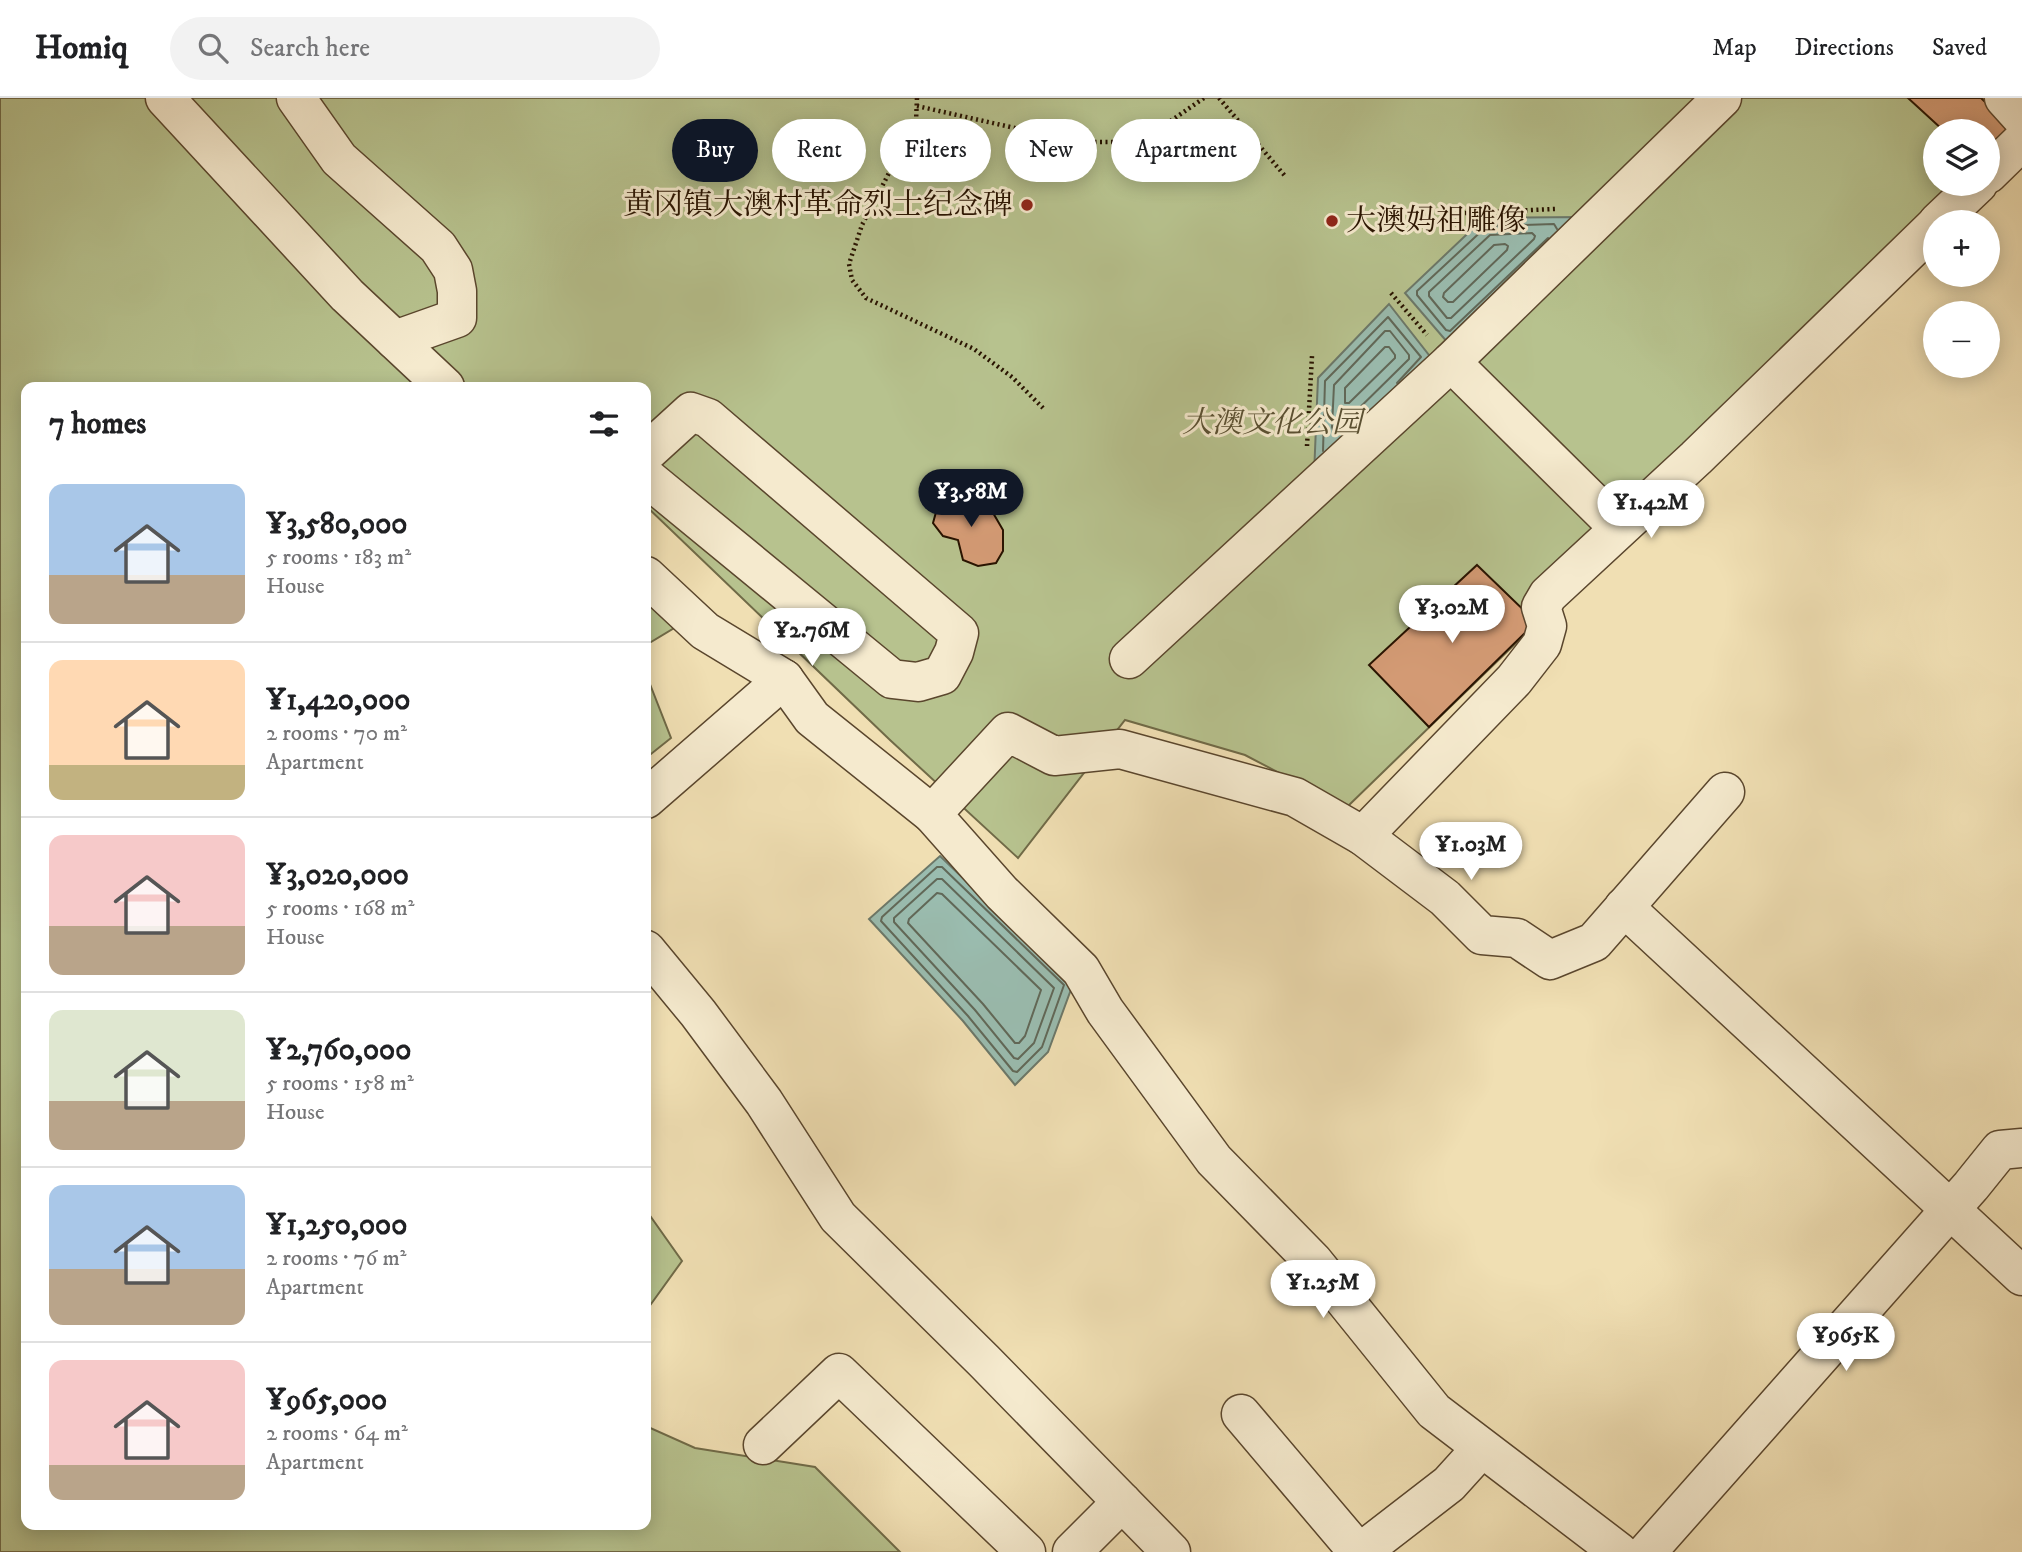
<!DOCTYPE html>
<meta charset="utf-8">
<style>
:root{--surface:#fff;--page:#f2f2f2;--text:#202124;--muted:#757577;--line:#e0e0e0;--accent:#111827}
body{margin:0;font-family:"IM FELL DW Pica","Noto Serif SC",serif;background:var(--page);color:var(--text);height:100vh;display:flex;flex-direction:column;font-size:26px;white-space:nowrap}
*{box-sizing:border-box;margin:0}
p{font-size:23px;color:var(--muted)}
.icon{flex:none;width:38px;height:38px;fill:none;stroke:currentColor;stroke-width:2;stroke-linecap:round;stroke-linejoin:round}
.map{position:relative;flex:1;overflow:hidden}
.side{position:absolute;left:21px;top:284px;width:630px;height:1148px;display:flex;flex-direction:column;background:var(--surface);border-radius:14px;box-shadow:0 4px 18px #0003}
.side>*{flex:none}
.hud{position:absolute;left:672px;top:21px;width:665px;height:63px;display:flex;gap:14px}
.fabs{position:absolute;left:1923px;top:21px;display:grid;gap:14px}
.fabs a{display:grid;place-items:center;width:77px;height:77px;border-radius:50%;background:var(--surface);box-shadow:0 4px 18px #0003;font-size:35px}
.price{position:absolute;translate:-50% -60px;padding:0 16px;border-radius:24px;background:#fff;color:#222;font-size:23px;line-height:46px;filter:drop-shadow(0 2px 4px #0008)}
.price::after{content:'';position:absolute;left:50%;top:42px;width:21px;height:16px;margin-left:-10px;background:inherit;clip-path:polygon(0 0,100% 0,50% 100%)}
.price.current{background:var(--accent);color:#fff}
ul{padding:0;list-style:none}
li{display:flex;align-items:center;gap:21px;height:175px;padding:0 28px}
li+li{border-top:2px solid var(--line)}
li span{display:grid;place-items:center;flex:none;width:196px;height:140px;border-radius:14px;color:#555}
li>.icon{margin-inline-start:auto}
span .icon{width:84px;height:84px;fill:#fffc;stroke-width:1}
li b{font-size:30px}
h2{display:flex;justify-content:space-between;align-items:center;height:84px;padding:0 28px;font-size:30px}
.chip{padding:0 24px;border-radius:32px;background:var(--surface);box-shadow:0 4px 18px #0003;font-size:24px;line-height:63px}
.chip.current{background:var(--accent);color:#fff}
header{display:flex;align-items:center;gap:42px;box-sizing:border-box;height:98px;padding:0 35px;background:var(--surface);border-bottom:2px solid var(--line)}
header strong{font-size:33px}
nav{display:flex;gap:38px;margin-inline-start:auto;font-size:24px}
.search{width:490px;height:63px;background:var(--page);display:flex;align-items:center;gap:18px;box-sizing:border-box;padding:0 24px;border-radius:38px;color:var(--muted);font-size:26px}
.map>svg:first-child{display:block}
.green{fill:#b7c28e;stroke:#706a47;stroke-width:2;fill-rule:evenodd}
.water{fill:#9abcaf;stroke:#6c7869;stroke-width:2}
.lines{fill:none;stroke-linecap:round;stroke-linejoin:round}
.shore{stroke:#616858;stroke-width:2}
.building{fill:#d49b75;stroke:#281300;stroke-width:2}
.minor-casing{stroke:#5a462d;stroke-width:41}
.path{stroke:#281300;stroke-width:4.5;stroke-dasharray:2 3.5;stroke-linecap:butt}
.minor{stroke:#f5eace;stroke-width:38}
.poi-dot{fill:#8f2418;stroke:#f5eace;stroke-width:2.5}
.labels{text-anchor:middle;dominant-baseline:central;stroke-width:6;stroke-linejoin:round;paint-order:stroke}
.poi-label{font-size:30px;fill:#281300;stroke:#f5eace;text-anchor:end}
.park-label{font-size:30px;font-style:italic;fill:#5a5032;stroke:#f5eace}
</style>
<header>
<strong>Homiq</strong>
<div class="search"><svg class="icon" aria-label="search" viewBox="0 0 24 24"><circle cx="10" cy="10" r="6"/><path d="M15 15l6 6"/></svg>Search here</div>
<nav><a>Map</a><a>Directions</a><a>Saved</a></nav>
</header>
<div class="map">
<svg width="2022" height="1454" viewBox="0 0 2022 1454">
<rect width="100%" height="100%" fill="#f0dfb3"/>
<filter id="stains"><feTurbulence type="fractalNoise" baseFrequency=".00286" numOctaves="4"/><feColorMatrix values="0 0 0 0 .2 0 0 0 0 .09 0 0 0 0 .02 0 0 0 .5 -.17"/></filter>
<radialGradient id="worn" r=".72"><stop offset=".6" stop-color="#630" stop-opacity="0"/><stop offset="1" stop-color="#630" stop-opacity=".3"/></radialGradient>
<!-- green -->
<g class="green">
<path d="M0,0H2014L2022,54L1346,710L1245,657L1125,622L1018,760L890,642L646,408V289H26V1426H646V1328L695,1350L815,1369L900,1454H0ZM1936,33H1988V86H1936Z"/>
<polygon points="646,484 689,521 646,547"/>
<polygon points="646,576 671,640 646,660"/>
<polygon points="646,1112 682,1163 646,1213"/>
</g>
<!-- water -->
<g class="water">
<polygon points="1581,119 1448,245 1405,195 1484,120"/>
<polygon points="1389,206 1432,261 1314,377 1318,280"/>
<polygon points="940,758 1073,886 1048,954 1015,987 963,923 869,821"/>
</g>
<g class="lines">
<!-- shore -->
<g class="shore">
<polygon points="1532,135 1535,138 1534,141 1451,220 1447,220 1429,198 1429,194 1490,137"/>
<polyline points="1548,140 1450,233 1446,232 1417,197 1417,193 1487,128 1554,126 1557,131"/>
<polygon points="1505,146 1508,148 1507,152 1453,204 1448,204 1443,199 1444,195 1494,147"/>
<polygon points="1385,233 1390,233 1409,257 1409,261 1338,331 1333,332 1332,329 1334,287"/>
<polygon points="1385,249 1389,249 1395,257 1395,260 1349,305 1345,305 1345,290"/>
<polyline points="1323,353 1325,283 1388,219 1421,259 1397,285"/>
<polygon points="937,769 942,769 1064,887 1042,949 1017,974 1013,973 968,918 881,823 882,819"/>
<polygon points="937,781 942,781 1054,890 1034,945 1018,961 1014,960 975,912 894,824 894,820"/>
<polygon points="937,795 942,796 1041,892 1025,938 1019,945 1015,945 983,906 908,825 909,821"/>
</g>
</g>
<!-- building -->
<g class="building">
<polygon points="1908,0 1981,0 2016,34 1988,65 1988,33 1944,33"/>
<polygon points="955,398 972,400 989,408 1003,432 1003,453 996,465 978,468 963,462 958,442 943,438 933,425 938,407"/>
<polygon points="1477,467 1536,524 1429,629 1369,567"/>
</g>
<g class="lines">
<!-- minor casing -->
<g class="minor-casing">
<g id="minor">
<polyline points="165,0 347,197 445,289"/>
<polyline points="296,0 339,61 438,149 453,172 457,193 457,220 395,242"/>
<polyline points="2004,0 2022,20"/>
<polyline points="1988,76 2022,43"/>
<polyline points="1938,124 1978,86"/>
<polyline points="1451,264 1619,430"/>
<polyline points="646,355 691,314 708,320 959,535 954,554 942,577 918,584 892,581 646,379"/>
<polyline points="646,478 705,533 784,581 812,620 932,716"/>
<polyline points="1129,561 1451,264 1722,0"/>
<polyline points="646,701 784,581"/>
<polyline points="1363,738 1514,582 1542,546 1547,528 1541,509 1548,497 1696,360 1936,127"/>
<polyline points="1624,809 2022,1178"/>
<polyline points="646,852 698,915 764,1004 838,1119 984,1263 1171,1454"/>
<polyline points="1241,1316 1358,1454"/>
<polyline points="763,1347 839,1275 1026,1454"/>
<polyline points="1072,1454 1122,1404"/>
<polyline points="1361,1454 1449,1386 1478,1354 1471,1342"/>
<polyline points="1619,1454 1434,1313 1313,1163 1214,1062 1105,913 1081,872 1002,795 932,716 1008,634 1054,658 1120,651 1295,699 1363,738 1445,800 1482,837 1517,840 1550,862 1594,844 1725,694"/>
<polyline points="1647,1454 1971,1088 2000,1052 2022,1050"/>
</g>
</g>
<!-- path -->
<g class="path">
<polyline points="917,0 916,23 862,127 849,166 852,182 866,200 974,251 1012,279 1043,310"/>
<polyline points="1219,0 1285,78"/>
<polyline points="917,8 1077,44 1140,44 1204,0"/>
<polyline points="1465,115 1555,111"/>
<polyline points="1391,195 1427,237"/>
<polyline points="1307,348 1312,258"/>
</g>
<!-- minor -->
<use href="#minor" class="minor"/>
</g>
<!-- markers -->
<g class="poi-dot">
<circle cx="1027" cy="107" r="7"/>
<circle cx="1332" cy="123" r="7"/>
</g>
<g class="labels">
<!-- poi labels -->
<g class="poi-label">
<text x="1013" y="107">黄冈镇大澳村革命烈士纪念碑</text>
<text x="1346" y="123" text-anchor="start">大澳妈祖雕像</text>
</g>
<!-- park labels -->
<g class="park-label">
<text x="1272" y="325">大澳文化公园</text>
</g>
</g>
<rect width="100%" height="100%" filter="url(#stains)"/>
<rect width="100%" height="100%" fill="url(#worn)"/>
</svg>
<div class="fabs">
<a><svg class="icon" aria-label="layers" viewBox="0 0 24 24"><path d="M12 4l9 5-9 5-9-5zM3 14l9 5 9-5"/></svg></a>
<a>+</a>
<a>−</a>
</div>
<b class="price current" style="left:971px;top:431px">¥3.58M</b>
<b class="price" style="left:1651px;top:442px">¥1.42M</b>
<b class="price" style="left:1452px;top:547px">¥3.02M</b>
<b class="price" style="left:812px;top:570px">¥2.76M</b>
<b class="price" style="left:1471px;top:784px">¥1.03M</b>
<b class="price" style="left:1323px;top:1222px">¥1.25M</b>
<b class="price" style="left:1846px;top:1275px">¥965K</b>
<div class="hud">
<a class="chip current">Buy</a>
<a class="chip">Rent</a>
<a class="chip">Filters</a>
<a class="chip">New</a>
<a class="chip">Apartment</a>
</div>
<section class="side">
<h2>7 homes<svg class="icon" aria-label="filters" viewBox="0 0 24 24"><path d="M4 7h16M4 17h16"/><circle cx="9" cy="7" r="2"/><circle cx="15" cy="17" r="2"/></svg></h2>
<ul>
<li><span style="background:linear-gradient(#a9c7e8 65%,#b9a48a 0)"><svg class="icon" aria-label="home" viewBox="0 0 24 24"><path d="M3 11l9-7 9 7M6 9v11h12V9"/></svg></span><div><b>¥3,580,000</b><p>5 rooms · 183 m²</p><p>House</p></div></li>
<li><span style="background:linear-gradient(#ffd9b3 75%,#c2b280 0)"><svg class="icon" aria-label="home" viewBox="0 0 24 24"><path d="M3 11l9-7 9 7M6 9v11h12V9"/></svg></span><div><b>¥1,420,000</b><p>2 rooms · 70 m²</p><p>Apartment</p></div></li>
<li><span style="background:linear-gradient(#f6c9c9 65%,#b9a48a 0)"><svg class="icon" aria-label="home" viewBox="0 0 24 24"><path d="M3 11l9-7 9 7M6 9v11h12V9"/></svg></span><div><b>¥3,020,000</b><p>5 rooms · 168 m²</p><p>House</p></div></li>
<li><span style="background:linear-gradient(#dfe7d0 65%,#b9a48a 0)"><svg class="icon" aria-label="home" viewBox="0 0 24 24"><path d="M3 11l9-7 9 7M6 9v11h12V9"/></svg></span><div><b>¥2,760,000</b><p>5 rooms · 158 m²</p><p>House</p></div></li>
<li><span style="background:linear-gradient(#a9c7e8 60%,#b9a48a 0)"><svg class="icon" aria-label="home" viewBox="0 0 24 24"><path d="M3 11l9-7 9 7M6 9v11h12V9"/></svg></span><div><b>¥1,250,000</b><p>2 rooms · 76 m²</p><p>Apartment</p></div></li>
<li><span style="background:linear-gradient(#f6c9c9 75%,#b9a48a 0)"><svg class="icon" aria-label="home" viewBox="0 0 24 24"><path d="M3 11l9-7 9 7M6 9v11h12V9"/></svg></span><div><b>¥965,000</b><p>2 rooms · 64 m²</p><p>Apartment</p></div></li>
</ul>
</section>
</div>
